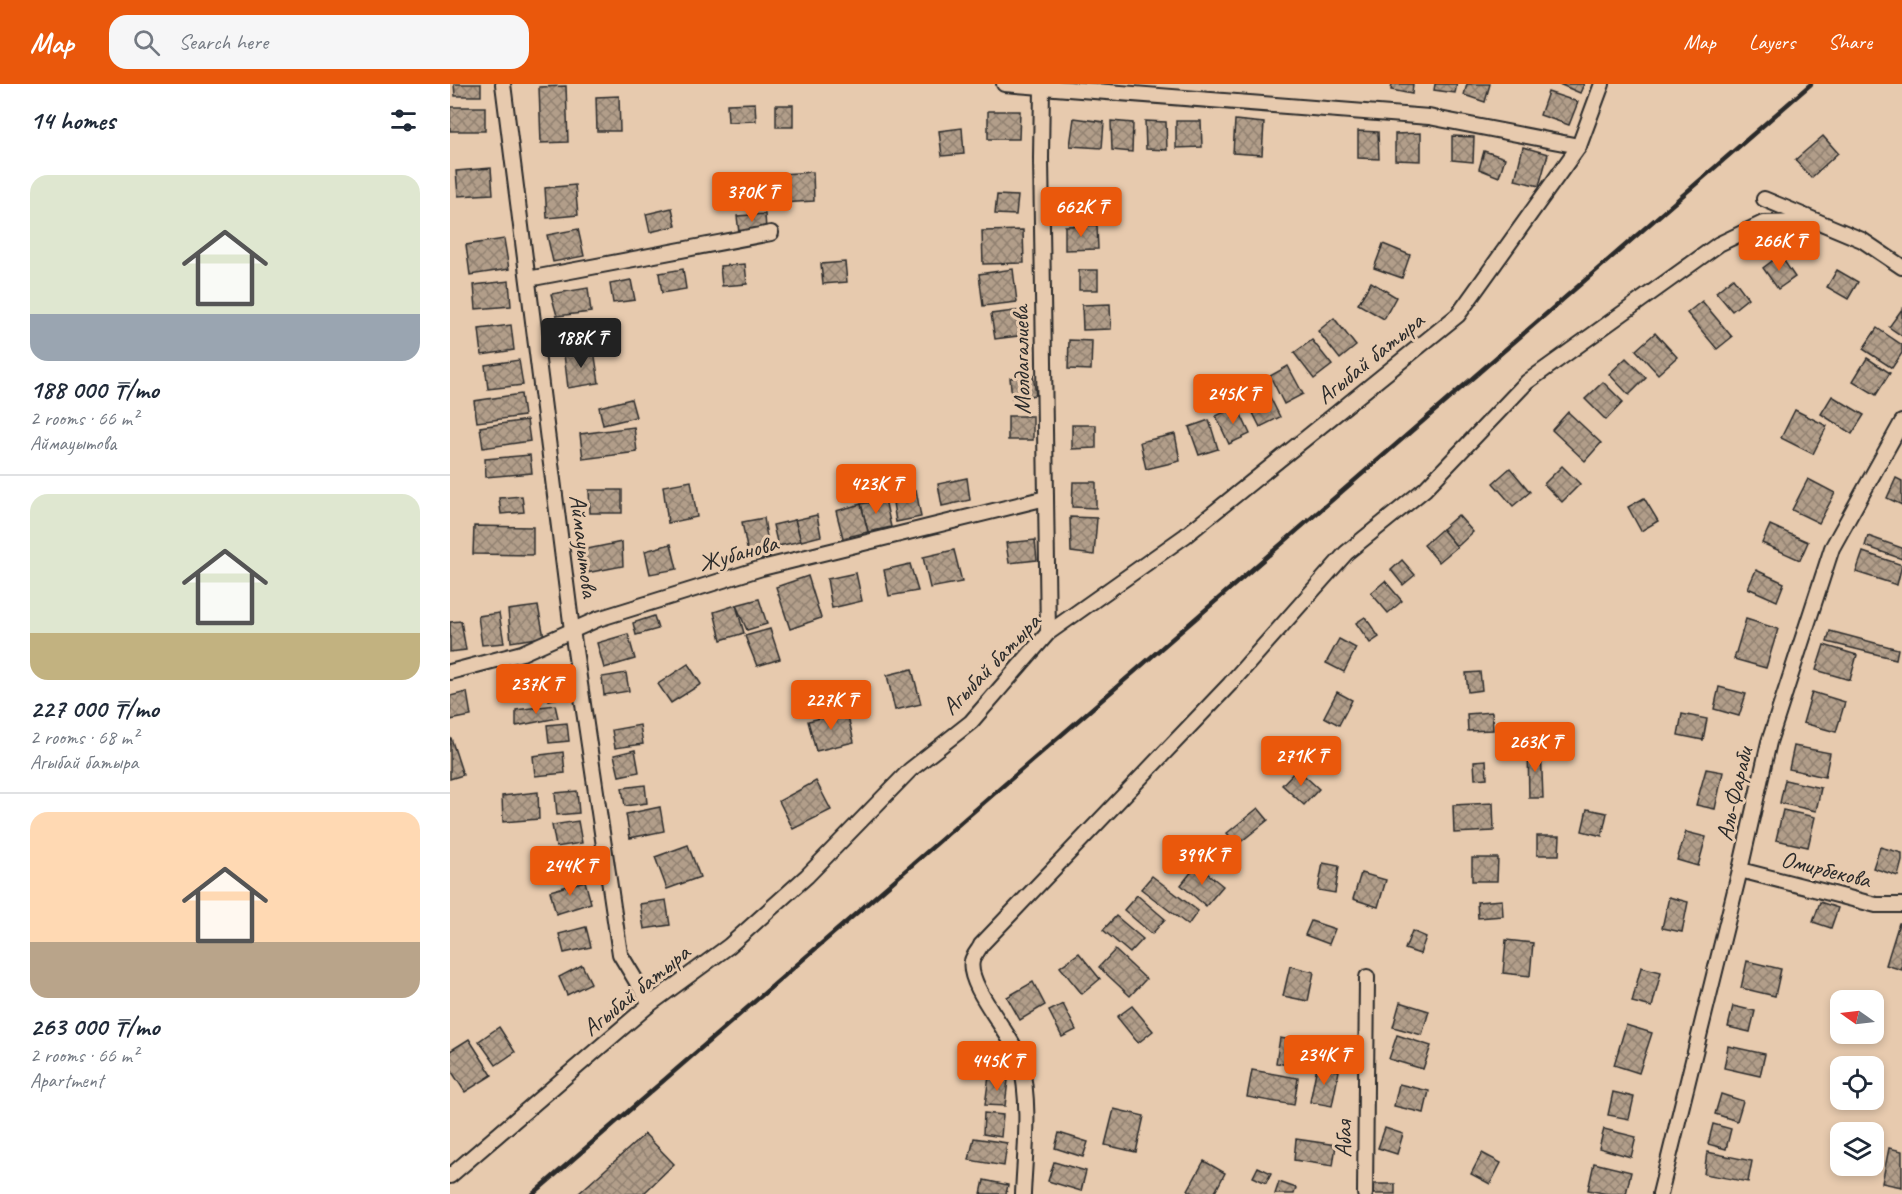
<!DOCTYPE html>
<meta charset="utf-8">
<style>
:root{--surface:#fff;--page:#f6f6f7;--text:#1f2937;--muted:#747a83;--line:#e0e1e3;--accent:#ea580c}
body{margin:0;font-family:Caveat,sans-serif;background:var(--page);color:var(--text);height:100vh;display:flex;flex-direction:column;font-size:22px;white-space:nowrap}
*{box-sizing:border-box;margin:0}
p{font-size:20px;color:var(--muted)}
.icon{flex:none;width:33px;height:33px;fill:none;stroke:currentColor;stroke-width:2;stroke-linecap:round;stroke-linejoin:round}
.map{position:relative;flex:1;overflow:hidden}
.sheet{display:flex;flex-direction:column;background:var(--surface);width:450px}
.sheet>*{flex:none}
.needle{width:39px;rotate:284deg}
.tools{position:absolute;left:1380px;top:906px;display:grid;gap:12px}
.tools a{display:grid;place-items:center;width:54px;height:54px;border-radius:12px;background:var(--surface);box-shadow:0 3px 9px #0003;font-size:30px}
.price{position:absolute;translate:-50% -51px;padding:0 14px;border-radius:6px;background:var(--accent);color:#fff;font-size:20px;line-height:39px;filter:drop-shadow(0 2px 3px #0008)}
.price::after{content:'';position:absolute;left:50%;top:36px;width:18px;height:14px;margin-left:-9px;background:inherit;clip-path:polygon(0 0,100% 0,50% 100%)}
.price.active{background:#222;color:#fff}
ul{padding:0;list-style:none}
li{display:grid;align-content:center;gap:12px;height:318px;padding:0 30px}
li+li{border-top:2px solid var(--line)}
li span{display:grid;place-items:center;height:186px;border-radius:18px;color:#555}
li>.icon{margin-inline-start:auto}
span .icon{width:108px;height:108px;fill:#fffc;stroke-width:1}
li b{font-size:26px}
h2{display:flex;justify-content:space-between;align-items:center;height:72px;padding:0 30px;font-size:26px}
header{display:flex;align-items:center;gap:36px;box-sizing:border-box;height:84px;padding:0 30px;background:var(--accent);color:#fff}
header strong{font-size:28px}
nav{display:flex;gap:33px;margin-inline-start:auto;font-size:21px}
.search{width:420px;height:54px;background:var(--page);display:flex;align-items:center;gap:15px;box-sizing:border-box;padding:0 21px;border-radius:18px;color:var(--muted);font-size:22px}
main{display:flex;flex:1;min-height:0}
.map>svg:first-child{display:block}
.building{fill:url(#building-cross-hatch);stroke:#2b2b2b;stroke-width:1.5}
.lines{fill:none;stroke-linecap:round;stroke-linejoin:round}
.minor-casing{stroke:#2b2b2b;stroke-width:18}
.minor{stroke:#e7caae;stroke-width:14}
.rail{stroke:#2b2b2b;stroke-width:4.5}
.labels{text-anchor:middle;dominant-baseline:central;stroke-width:6;stroke-linejoin:round;paint-order:stroke}
.street-label{font-size:24px;fill:#2b2b2b;stroke:#e7caae}
</style>
<header>
<strong>Map</strong>
<div class="search"><svg class="icon" aria-label="search" viewBox="0 0 24 24"><circle cx="10" cy="10" r="6"/><path d="M15 15l6 6"/></svg>Search here</div>
<nav><a>Map</a><a>Layers</a><a>Share</a></nav>
</header>
<main>
<section class="sheet">
<h2>14 homes<svg class="icon" aria-label="filters" viewBox="0 0 24 24"><path d="M4 7h16M4 17h16"/><circle cx="9" cy="7" r="2"/><circle cx="15" cy="17" r="2"/></svg></h2>
<ul>
<li><span style="background:linear-gradient(#dfe7d0 75%,#9aa5b1 0)"><svg class="icon" aria-label="home" viewBox="0 0 24 24"><path d="M3 11l9-7 9 7M6 9v11h12V9"/></svg></span><div><b>188 000 ₸/mo</b><p>2 rooms · 66 m²</p><p>Аймауытова</p></div></li>
<li><span style="background:linear-gradient(#dfe7d0 75%,#c2b280 0)"><svg class="icon" aria-label="home" viewBox="0 0 24 24"><path d="M3 11l9-7 9 7M6 9v11h12V9"/></svg></span><div><b>227 000 ₸/mo</b><p>2 rooms · 68 m²</p><p>Агыбай батыра</p></div></li>
<li><span style="background:linear-gradient(#ffd9b3 70%,#b9a48a 0)"><svg class="icon" aria-label="home" viewBox="0 0 24 24"><path d="M3 11l9-7 9 7M6 9v11h12V9"/></svg></span><div><b>263 000 ₸/mo</b><p>2 rooms · 66 m²</p><p>Apartment</p></div></li>
</ul>
</section>
<div class="map">
<svg width="1452" height="1110" viewBox="0 0 1452 1110">
<defs>
<pattern id="building-cross-hatch" width="8" height="8" patternUnits="userSpaceOnUse" patternTransform="scale(1.5)"><rect width="8" height="8" fill="#b29e8a"/><path d="M0 0l8 8M0 8l8-8" fill="none" stroke="#918171"/></pattern>
</defs>
<rect width="100%" height="100%" fill="#e7caae"/>
<filter id="ink" filterUnits="userSpaceOnUse"><feTurbulence type="fractalNoise" baseFrequency=".0167" numOctaves="2"/><feDisplacementMap in="SourceGraphic" scale="12" xChannelSelector="R" yChannelSelector="G"/><feConvolveMatrix kernelMatrix="1 2 1 2 8 2 1 2 1" color-interpolation-filters="sRGB"/></filter>
<g filter="url(#ink)">
<!-- building -->
<g class="building">
<polygon points="4,0 31,0 31,12 5,12"/>
<polygon points="942,0 963,0 962,10 941,6"/>
<polygon points="985,0 1007,0 1005,9 984,6"/>
<polygon points="1017,0 1040,0 1035,18 1014,11"/>
<polygon points="1109,0 1134,0 1130,9"/>
<polygon points="116,2 118,58 91,59 89,3"/>
<polygon points="1098,8 1128,18 1119,41 1090,31"/>
<polygon points="169,12 170,47 147,47 146,13"/>
<polygon points="305,19 306,37 278,38 277,20"/>
<rect x="326" y="21" width="17" height="22"/>
<rect x="0" y="23" width="35" height="24"/>
<polygon points="538,27 570,27 569,55 538,55"/>
<polygon points="624,34 654,38 652,64 620,62"/>
<polygon points="785,36 814,39 812,71 783,69"/>
<polygon points="661,37 683,39 682,68 662,66"/>
<polygon points="695,37 716,38 717,66 696,65"/>
<polygon points="726,37 751,37 752,63 726,64"/>
<polygon points="512,44 514,70 492,72 489,47"/>
<polygon points="908,47 928,48 929,75 908,74"/>
<polygon points="971,49 971,77 945,76 945,50"/>
<polygon points="1002,52 1024,53 1023,78 1002,76"/>
<polygon points="1373,52 1388,69 1361,94 1345,76"/>
<polygon points="1073,63 1098,70 1089,102 1065,96"/>
<polygon points="1034,67 1055,74 1049,93 1029,85"/>
<polygon points="41,84 43,110 8,112 6,87"/>
<polygon points="363,88 364,117 331,119 330,90"/>
<polygon points="125,101 128,131 97,134 95,104"/>
<polygon points="547,111 568,112 566,131 545,130"/>
<polygon points="222,124 226,142 200,148 196,130"/>
<polygon points="315,130 316,146 289,149 287,132"/>
<polygon points="647,141 648,165 615,166 615,142"/>
<polygon points="128,145 134,172 103,178 97,151"/>
<polygon points="573,146 574,179 533,180 532,147"/>
<polygon points="54,155 59,185 20,191 16,161"/>
<polygon points="933,160 960,171 952,194 924,184"/>
<polygon points="1330,171 1345,193 1328,205 1313,184"/>
<polygon points="395,178 397,198 373,200 371,180"/>
<polygon points="295,180 297,200 272,202 270,182"/>
<polygon points="233,185 236,205 212,209 209,189"/>
<polygon points="563,185 567,218 533,222 529,190"/>
<rect x="629" y="186" width="19" height="20"/>
<polygon points="1387,186 1408,198 1398,215 1377,203"/>
<polygon points="1283,194 1298,214 1282,227 1266,208"/>
<polygon points="181,196 185,216 163,219 160,200"/>
<polygon points="59,197 61,222 26,225 24,201"/>
<polygon points="921,198 946,213 934,235 908,220"/>
<polygon points="138,204 141,228 107,232 101,210"/>
<polygon points="1252,217 1282,253 1267,265 1237,229"/>
<polygon points="660,220 661,245 633,246 632,221"/>
<polygon points="1452,225 1452,252 1439,243"/>
<polygon points="572,226 576,251 545,255 541,230"/>
<polygon points="884,234 906,262 890,275 868,247"/>
<polygon points="61,241 64,266 32,271 29,245"/>
<polygon points="139,241 141,261 112,263 111,244"/>
<polygon points="1427,244 1452,261 1452,269 1442,284 1413,265"/>
<polygon points="1205,249 1227,273 1208,290 1186,266"/>
<polygon points="619,256 642,257 641,286 618,285"/>
<polygon points="862,256 882,281 864,295 844,269"/>
<polygon points="144,266 149,299 118,304 114,270"/>
<polygon points="1176,274 1196,294 1179,311 1159,290"/>
<polygon points="1417,274 1440,289 1426,311 1403,297"/>
<polygon points="69,276 73,301 38,305 35,281"/>
<polygon points="838,282 853,310 834,320 820,292"/>
<polygon points="583,291 586,311 562,314 560,294"/>
<polygon points="1153,298 1173,318 1156,336 1135,315"/>
<polygon points="818,309 830,333 810,343 798,319"/>
<polygon points="71,310 74,332 27,338 24,317"/>
<polygon points="1382,312 1414,331 1402,350 1371,330"/>
<polygon points="181,315 186,333 153,341 149,323"/>
<polygon points="787,322 800,350 779,360 766,332"/>
<polygon points="1345,326 1377,342 1363,370 1331,354"/>
<polygon points="1118,328 1151,359 1135,377 1102,346"/>
<rect x="558" y="332" width="25" height="24"/>
<polygon points="77,336 80,357 33,364 30,343"/>
<polygon points="759,336 768,365 749,371 739,343"/>
<polygon points="622,341 646,341 646,364 622,365"/>
<polygon points="184,343 187,368 133,375 130,350"/>
<polygon points="725,350 730,377 696,385 690,358"/>
<polygon points="80,371 82,389 36,393 35,375"/>
<polygon points="1112,382 1130,400 1112,418 1094,400"/>
<polygon points="1060,384 1080,408 1063,422 1043,399"/>
<polygon points="517,394 520,416 492,422 488,400"/>
<polygon points="1446,394 1452,397 1452,421 1437,414"/>
<polygon points="1358,395 1385,409 1369,439 1342,426"/>
<polygon points="241,397 247,433 218,439 213,402"/>
<polygon points="623,398 646,398 646,424 622,423"/>
<polygon points="139,406 172,406 172,429 140,429"/>
<polygon points="466,406 471,433 446,438 442,412"/>
<polygon points="72,412 74,428 51,430 49,414"/>
<polygon points="1194,414 1208,437 1191,447 1178,423"/>
<polygon points="435,415 441,443 418,448 411,420"/>
<polygon points="411,420 418,448 393,454 386,427"/>
<polygon points="367,431 371,452 351,457 345,436"/>
<polygon points="1008,431 1023,448 1007,463 992,445"/>
<polygon points="620,433 647,434 644,471 621,468"/>
<polygon points="314,434 320,472 299,475 292,438"/>
<polygon points="345,436 351,457 328,462 323,441"/>
<polygon points="1320,441 1358,458 1350,476 1312,459"/>
<polygon points="24,442 83,443 83,471 23,470"/>
<polygon points="992,445 1007,463 989,478 974,461"/>
<polygon points="1418,452 1452,464 1452,475 1415,462"/>
<polygon points="585,456 587,476 559,479 556,459"/>
<polygon points="172,458 173,482 136,489 132,466"/>
<polygon points="221,460 227,485 200,490 195,467"/>
<polygon points="504,466 512,498 480,504 473,473"/>
<polygon points="1413,468 1452,481 1447,501 1406,488"/>
<polygon points="952,476 965,491 953,501 941,486"/>
<polygon points="460,480 468,507 439,512 434,486"/>
<polygon points="1306,486 1334,499 1327,517 1298,504"/>
<polygon points="406,489 412,517 382,524 377,495"/>
<polygon points="358,492 371,534 340,545 326,503"/>
<polygon points="935,497 952,517 938,529 921,509"/>
<polygon points="309,515 317,540 297,546 286,521"/>
<polygon points="286,521 294,549 271,556 264,528"/>
<polygon points="88,522 94,553 61,558 58,526"/>
<polygon points="49,529 54,559 32,561 28,532"/>
<polygon points="204,532 208,545 186,551 183,539"/>
<polygon points="915,533 929,553 920,559 906,539"/>
<polygon points="1296,535 1328,545 1316,584 1284,575"/>
<polygon points="11,537 16,566 0,568 0,538"/>
<polygon points="320,545 330,575 307,582 295,552"/>
<polygon points="1380,547 1448,565 1446,575 1377,558"/>
<polygon points="178,550 185,575 154,584 147,559"/>
<polygon points="889,555 906,564 894,588 876,579"/>
<polygon points="1374,561 1407,571 1400,596 1366,586"/>
<polygon points="238,580 251,600 221,619 208,600"/>
<polygon points="112,583 119,612 99,616 93,588"/>
<polygon points="462,585 471,620 445,626 437,591"/>
<polygon points="1030,588 1032,606 1018,608 1016,589"/>
<polygon points="176,589 179,607 154,611 152,593"/>
<polygon points="1269,603 1296,610 1289,632 1264,625"/>
<polygon points="17,608 21,632 0,636 0,612"/>
<polygon points="887,608 902,616 889,641 874,633"/>
<polygon points="1362,608 1395,618 1386,648 1353,639"/>
<polygon points="105,621 108,634 66,642 66,626"/>
<polygon points="397,628 404,658 366,667 358,637"/>
<polygon points="1042,628 1043,646 1018,647 1017,630"/>
<polygon points="1232,630 1257,635 1253,656 1228,651"/>
<polygon points="117,639 119,657 99,659 97,641"/>
<polygon points="190,641 193,660 165,664 162,646"/>
<polygon points="1,654 13,691 0,695 0,654"/>
<polygon points="1344,662 1380,669 1375,693 1339,685"/>
<polygon points="1078,663 1091,663 1093,714 1079,714"/>
<polygon points="185,666 189,688 169,692 164,671"/>
<polygon points="113,668 115,689 85,692 83,672"/>
<polygon points="1036,676 1037,694 1025,695 1024,677"/>
<polygon points="847,685 869,705 854,721 832,701"/>
<polygon points="1256,685 1273,688 1265,725 1246,721"/>
<polygon points="1335,696 1371,704 1366,727 1330,719"/>
<polygon points="366,697 381,726 343,745 329,717"/>
<polygon points="195,701 197,719 175,722 172,704"/>
<polygon points="127,707 129,729 107,731 105,709"/>
<polygon points="88,708 89,735 53,738 52,712"/>
<polygon points="1043,719 1044,747 1004,749 1003,721"/>
<polygon points="210,723 214,747 180,754 176,730"/>
<polygon points="808,724 818,736 787,761 777,749"/>
<polygon points="1137,725 1157,729 1152,752 1132,747"/>
<polygon points="1333,726 1365,733 1358,763 1326,756"/>
<polygon points="128,737 132,759 106,763 102,741"/>
<polygon points="1236,748 1256,753 1248,782 1227,776"/>
<polygon points="1087,752 1110,752 1109,771 1087,771"/>
<polygon points="238,761 250,793 217,805 205,773"/>
<polygon points="1430,763 1452,769 1452,777 1448,792 1423,784"/>
<polygon points="1022,774 1048,774 1047,797 1022,797"/>
<polygon points="873,779 889,782 885,809 868,806"/>
<polygon points="747,781 773,802 756,822 731,801"/>
<polygon points="911,789 936,796 928,823 903,815"/>
<polygon points="702,792 748,827 738,841 691,805"/>
<polygon points="135,797 141,819 106,830 100,807"/>
<polygon points="687,811 715,835 702,850 674,826"/>
<polygon points="1219,813 1238,818 1232,848 1212,844"/>
<polygon points="216,816 220,841 194,845 190,820"/>
<polygon points="1052,816 1053,832 1028,834 1027,818"/>
<polygon points="1370,818 1388,824 1381,844 1363,838"/>
<polygon points="666,832 693,855 680,869 653,846"/>
<polygon points="861,837 885,845 879,860 855,851"/>
<polygon points="1449,839 1452,839 1452,886 1436,881"/>
<polygon points="136,843 141,863 114,869 109,850"/>
<polygon points="962,847 976,853 970,870 955,865"/>
<polygon points="1056,856 1083,859 1080,892 1053,889"/>
<polygon points="665,866 696,895 680,912 649,883"/>
<polygon points="629,869 650,895 632,910 610,883"/>
<polygon points="1297,877 1331,885 1325,912 1291,904"/>
<polygon points="132,881 141,899 117,911 109,893"/>
<polygon points="840,882 864,888 858,917 833,912"/>
<polygon points="1191,883 1211,888 1202,923 1182,918"/>
<polygon points="583,898 595,921 570,936 557,913"/>
<polygon points="950,918 979,927 972,951 943,943"/>
<polygon points="613,920 626,946 612,953 599,927"/>
<polygon points="682,922 703,947 688,959 667,933"/>
<polygon points="1283,922 1305,927 1300,948 1278,943"/>
<polygon points="1176,941 1202,949 1189,989 1164,981"/>
<polygon points="49,943 65,968 46,981 29,957"/>
<polygon points="947,951 981,962 973,985 939,975"/>
<polygon points="830,954 859,959 855,984 826,979"/>
<polygon points="19,955 42,991 15,1008 0,985 0,967"/>
<polygon points="1278,962 1315,970 1310,992 1274,984"/>
<polygon points="867,982 889,987 882,1022 860,1018"/>
<polygon points="802,986 848,994 844,1021 797,1013"/>
<polygon points="539,992 558,996 555,1022 535,1021"/>
<polygon points="949,1000 979,1007 974,1029 944,1022"/>
<polygon points="1163,1008 1184,1013 1179,1035 1158,1031"/>
<polygon points="1271,1010 1293,1017 1287,1037 1265,1030"/>
<polygon points="664,1025 694,1032 686,1068 655,1061"/>
<polygon points="534,1029 553,1031 551,1053 533,1050"/>
<polygon points="1263,1040 1281,1045 1276,1065 1258,1060"/>
<polygon points="935,1044 953,1050 947,1070 928,1064"/>
<polygon points="1154,1045 1186,1053 1181,1073 1149,1064"/>
<polygon points="609,1049 638,1058 633,1073 605,1064"/>
<polygon points="195,1050 224,1080 193,1110 128,1110"/>
<polygon points="524,1054 557,1059 554,1082 519,1076"/>
<polygon points="846,1055 886,1061 883,1082 844,1076"/>
<polygon points="1439,1064 1452,1067 1452,1103 1432,1099"/>
<polygon points="1257,1068 1302,1077 1298,1098 1254,1090"/>
<polygon points="1032,1069 1051,1079 1040,1100 1021,1090"/>
<polygon points="754,1077 775,1089 764,1110 745,1110 738,1106"/>
<polygon points="604,1078 636,1087 631,1107 598,1097"/>
<polygon points="1144,1079 1181,1088 1176,1110 1157,1110 1138,1106"/>
<polygon points="808,1083 821,1089 816,1099 803,1093"/>
<polygon points="534,1096 558,1101 556,1110 531,1110"/>
<polygon points="829,1098 846,1104 844,1110 825,1110"/>
<rect x="922" y="1100" width="23" height="10"/>
</g>
<g class="lines">
<!-- minor casing -->
<g class="minor-casing">
<g id="minor">
<polyline points="53,0 122,546 170,870 200,920"/>
<polyline points="554,0 979,33 1129,62"/>
<polyline points="592,3 591,74 598,549"/>
<polyline points="1314,115 1412,156 1452,183"/>
<polyline points="78,195 321,149"/>
<polyline points="0,588 72,569 148,535 312,484 596,414"/>
<polyline points="1290,786 1426,821 1452,821"/>
<polyline points="0,1092 200,920 279,862 357,792 460,686 521,638 598,549 735,452 1008,231 1129,62 1152,0"/>
<path d="M573,1110C575,1066 581,1020 570,976C563,951 516,902 522,877C523,872 529,866 531,861L780,600L896,469L975,405L1077,298L1269,160L1313,139L1368,138"/>
<polyline points="915,1110 917,893"/>
<polyline points="1210,1110 1290,786 1319,658 1382,464 1452,338"/>
</g>
</g>
<!-- minor -->
<use href="#minor" class="minor"/>
<!-- rail -->
<polyline class="rail" points="83,1110 1361,0"/>
</g>
</g>
<g class="labels">
<!-- street labels -->
<g class="street-label">
<text transform="translate(920 274) rotate(-39)">Агыбай батыра</text>
<text transform="translate(571 276) rotate(-91)">Молдагалиева</text>
<text transform="translate(134 462) rotate(83)">Аймауытова</text>
<text transform="translate(288 469) rotate(-16)">Жубанова</text>
<text transform="translate(541 580) rotate(-46)">Агыбай батыра</text>
<text transform="translate(1284 710) rotate(-77)">Аль-Фараби</text>
<text transform="translate(1376 785) rotate(14)">Омирбекова</text>
<text transform="translate(186 906) rotate(-39)">Агыбай батыра</text>
<text transform="translate(893 1055) rotate(-89)">Абая</text>
</g>
</g>
</svg>
<div class="tools">
<a><svg class="needle" viewBox="-14 -14 28 28"><path d="M0-13l5 13h-10z" fill="#e53935"/><path d="M0 13l5-13h-10z" fill="#747a83"/></svg></a>
<a><svg class="icon" aria-label="locate" viewBox="0 0 24 24"><circle cx="12" cy="12" r="6"/><path d="M12 2v4M12 18v4M2 12h4M18 12h4"/></svg></a>
<a><svg class="icon" aria-label="layers" viewBox="0 0 24 24"><path d="M12 4l9 5-9 5-9-5zM3 14l9 5 9-5"/></svg></a>
</div>
<b class="price" style="left:302px;top:139px">370K ₸</b>
<b class="price" style="left:631px;top:154px">662K ₸</b>
<b class="price" style="left:1329px;top:188px">266K ₸</b>
<b class="price active" style="left:131px;top:285px">188K ₸</b>
<b class="price" style="left:783px;top:341px">245K ₸</b>
<b class="price" style="left:426px;top:431px">423K ₸</b>
<b class="price" style="left:86px;top:631px">237K ₸</b>
<b class="price" style="left:381px;top:647px">227K ₸</b>
<b class="price" style="left:1085px;top:689px">263K ₸</b>
<b class="price" style="left:851px;top:703px">271K ₸</b>
<b class="price" style="left:752px;top:802px">399K ₸</b>
<b class="price" style="left:120px;top:813px">244K ₸</b>
<b class="price" style="left:874px;top:1002px">234K ₸</b>
<b class="price" style="left:547px;top:1008px">445K ₸</b>
</div>
</main>
